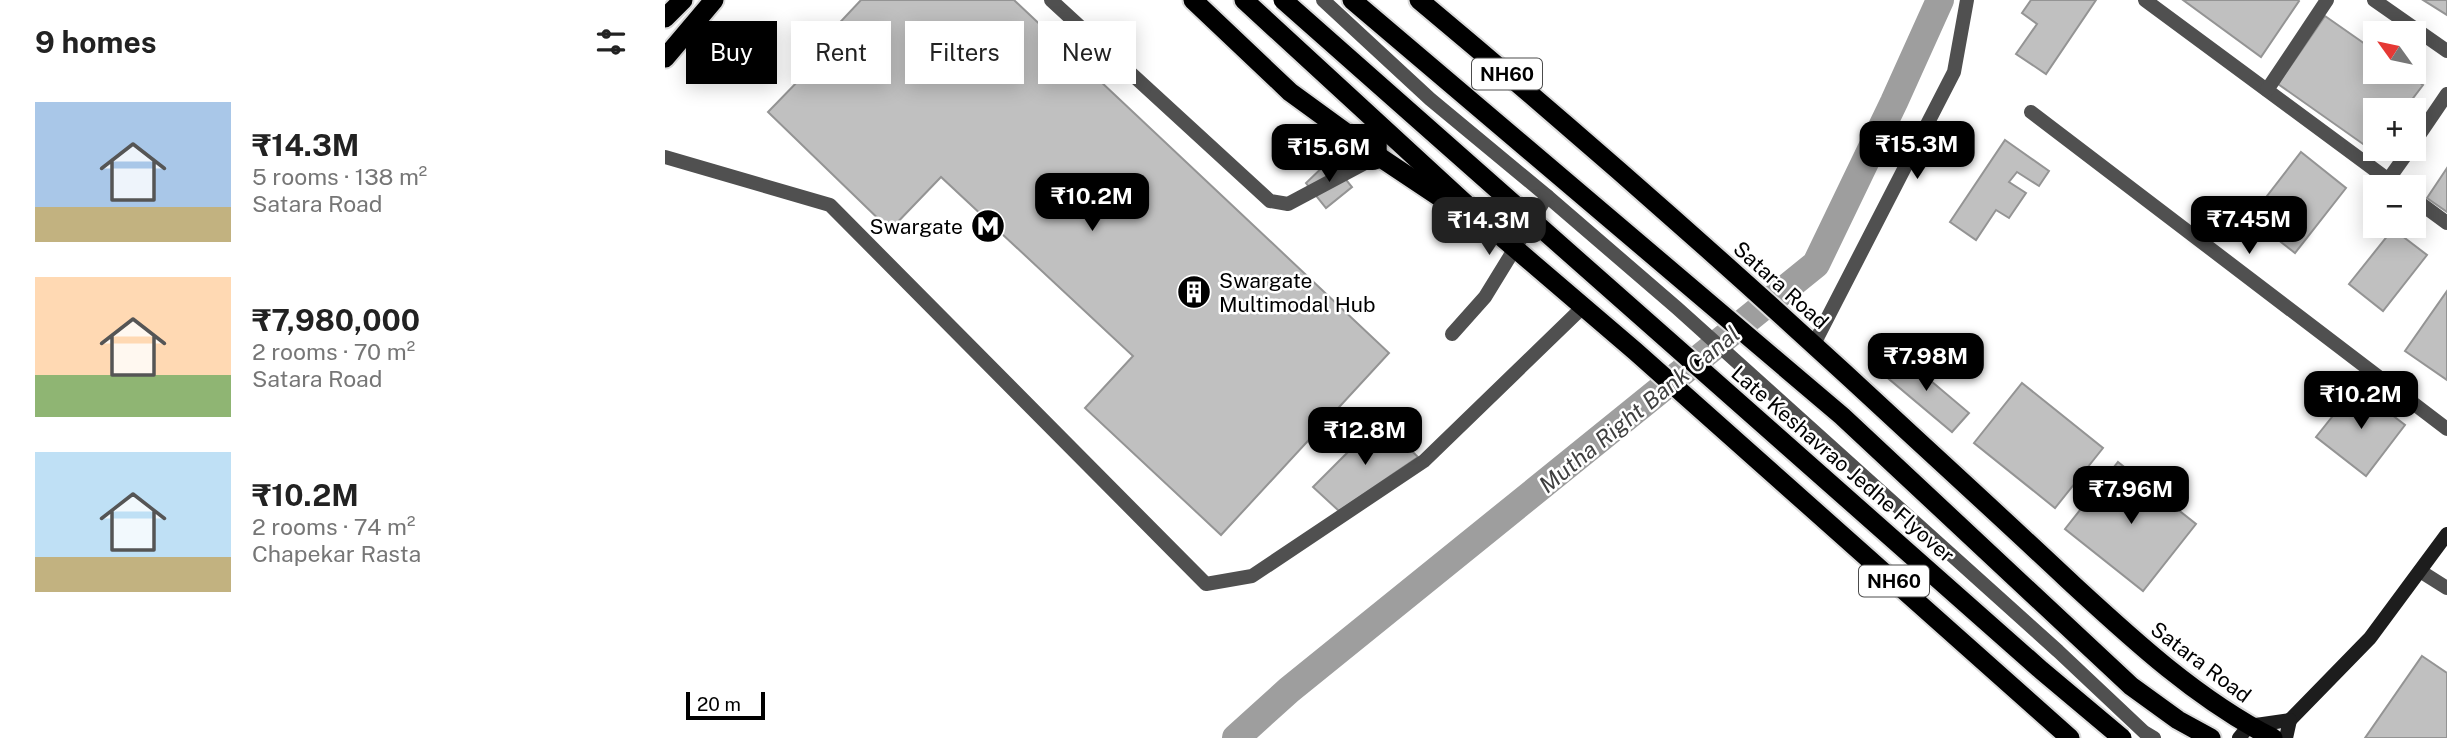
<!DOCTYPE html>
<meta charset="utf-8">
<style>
:root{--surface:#fff;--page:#f6f6f6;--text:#222;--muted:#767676;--accent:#000}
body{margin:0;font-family:"Public Sans",sans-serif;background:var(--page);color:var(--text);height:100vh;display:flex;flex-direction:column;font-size:26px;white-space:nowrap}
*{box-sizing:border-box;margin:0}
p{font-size:23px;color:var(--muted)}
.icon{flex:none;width:38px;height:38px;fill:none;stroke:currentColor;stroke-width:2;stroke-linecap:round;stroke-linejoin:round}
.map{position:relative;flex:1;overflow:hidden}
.drawer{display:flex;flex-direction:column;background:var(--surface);width:665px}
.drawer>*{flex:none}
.top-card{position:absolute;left:21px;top:21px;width:665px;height:63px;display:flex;gap:14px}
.needle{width:46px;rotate:303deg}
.controls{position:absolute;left:1698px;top:21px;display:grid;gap:14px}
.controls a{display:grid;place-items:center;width:63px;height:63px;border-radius:0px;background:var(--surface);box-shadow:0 4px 18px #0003;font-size:35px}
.scale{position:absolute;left:21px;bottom:18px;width:79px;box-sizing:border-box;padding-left:7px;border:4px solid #000;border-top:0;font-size:19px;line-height:24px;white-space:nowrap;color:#000;-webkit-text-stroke:5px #fff;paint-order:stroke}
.price{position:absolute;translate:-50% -60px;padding:0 16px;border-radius:14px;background:var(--accent);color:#fff;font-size:23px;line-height:46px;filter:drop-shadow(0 2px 4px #0008)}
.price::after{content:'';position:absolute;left:50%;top:42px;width:21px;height:16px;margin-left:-10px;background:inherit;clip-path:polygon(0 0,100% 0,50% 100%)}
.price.current{background:#222;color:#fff}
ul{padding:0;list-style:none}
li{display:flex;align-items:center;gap:21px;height:175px;padding:0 35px}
li span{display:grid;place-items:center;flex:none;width:196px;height:140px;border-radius:0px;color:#555}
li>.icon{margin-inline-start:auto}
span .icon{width:84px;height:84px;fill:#fffc;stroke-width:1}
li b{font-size:30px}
h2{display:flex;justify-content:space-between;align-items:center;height:84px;padding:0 35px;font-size:30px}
.tag{padding:0 24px;border-radius:0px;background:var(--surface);box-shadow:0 4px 18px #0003;font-size:24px;line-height:63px}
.tag.current{background:var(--accent);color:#fff}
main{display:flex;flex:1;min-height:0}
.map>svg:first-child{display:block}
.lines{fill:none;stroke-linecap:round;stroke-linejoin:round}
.canal{stroke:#9e9e9e;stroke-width:28}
.building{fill:#c0c0c0;stroke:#949494;stroke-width:2}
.trunk-casing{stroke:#dbdbdb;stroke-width:23}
.service{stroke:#505050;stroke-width:14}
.minor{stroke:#505050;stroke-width:14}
.secondary{stroke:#1d1d1d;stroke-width:14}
.trunk{stroke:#000;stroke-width:19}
.trunk-bridge-casing{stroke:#dbdbdb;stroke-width:23;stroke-linecap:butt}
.trunk-bridge{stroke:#000;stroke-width:19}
.labels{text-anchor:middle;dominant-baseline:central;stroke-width:5;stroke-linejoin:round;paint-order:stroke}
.shield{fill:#fff;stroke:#4c4c4c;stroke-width:2}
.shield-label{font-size:19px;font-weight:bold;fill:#000}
.poi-label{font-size:21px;fill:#000;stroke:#fff;text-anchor:end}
.street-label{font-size:21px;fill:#000;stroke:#fff}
.water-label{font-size:23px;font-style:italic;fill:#3f3f3f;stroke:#fff}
</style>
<main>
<section class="drawer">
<h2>9 homes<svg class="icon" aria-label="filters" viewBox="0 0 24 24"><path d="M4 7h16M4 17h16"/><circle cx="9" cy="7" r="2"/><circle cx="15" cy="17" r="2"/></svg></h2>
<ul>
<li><span style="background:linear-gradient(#a9c7e8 75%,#c2b280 0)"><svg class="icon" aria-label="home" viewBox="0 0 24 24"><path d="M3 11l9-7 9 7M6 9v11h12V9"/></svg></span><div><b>₹14.3M</b><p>5 rooms · 138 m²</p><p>Satara Road</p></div></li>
<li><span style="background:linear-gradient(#ffd9b3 70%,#8fb573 0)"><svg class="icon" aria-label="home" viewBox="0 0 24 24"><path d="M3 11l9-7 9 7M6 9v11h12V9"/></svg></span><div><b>₹7,980,000</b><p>2 rooms · 70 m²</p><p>Satara Road</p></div></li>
<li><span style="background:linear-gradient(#bfe0f5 75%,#c2b280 0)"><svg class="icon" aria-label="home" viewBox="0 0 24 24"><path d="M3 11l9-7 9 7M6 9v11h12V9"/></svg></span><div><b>₹10.2M</b><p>2 rooms · 74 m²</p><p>Chapekar Rasta</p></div></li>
</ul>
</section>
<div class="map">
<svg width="1782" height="738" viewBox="0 0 1782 738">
<rect width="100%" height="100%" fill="#fff"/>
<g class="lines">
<!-- canal -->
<polyline class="canal" points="571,738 624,690 1151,264 1229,102 1275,0"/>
</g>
<!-- building -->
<g class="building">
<polygon points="196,0 349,0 724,353 556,535 420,408 468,356 276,177 225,230 103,112 171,42 164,34"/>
<polygon points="1366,0 1431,0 1381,74 1351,54 1372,24 1357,13"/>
<polygon points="1518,0 1633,0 1634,1 1596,57"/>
<polygon points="1758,0 1782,0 1782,15"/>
<polygon points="1660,16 1710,51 1710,72 1739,72 1758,85 1739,110 1710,110 1710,149 1708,151 1613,84"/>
<polygon points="1340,140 1384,171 1374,186 1352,172 1344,182 1361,193 1344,218 1331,210 1311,240 1285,222"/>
<polygon points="1636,152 1681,188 1630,253 1585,218"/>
<polygon points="665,160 687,187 661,208 641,183"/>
<polygon points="1782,168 1782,212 1762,198"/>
<polygon points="1728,229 1762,255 1718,311 1684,284"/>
<polygon points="1782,291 1782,380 1740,351"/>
<polygon points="1234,354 1304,413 1287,432 1218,374"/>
<polygon points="1357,383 1438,448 1390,508 1309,443"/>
<polygon points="1691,387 1740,425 1701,476 1651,437"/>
<polygon points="715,420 753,457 674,511 648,487"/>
<polygon points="1453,462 1531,524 1478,591 1400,529"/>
<polygon points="1757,656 1782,673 1782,738 1700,738"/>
</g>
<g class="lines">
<!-- trunk casing -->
<g class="trunk-casing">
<g id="trunk">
<polyline points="528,0 625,92 713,156 794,210"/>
<polyline points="579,0 839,239 970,351 1405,738"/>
<polyline points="687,0 1177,416 1466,686 1513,720 1546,738"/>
<path d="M754,0C924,142 1090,289 1252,440C1302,486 1352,532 1402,579C1465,637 1530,698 1608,738"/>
<polyline points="0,18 18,0"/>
<polyline points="0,58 49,0"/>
</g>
</g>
<!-- service -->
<g class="service">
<polyline points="386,0 605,201 623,204 713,156"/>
<polyline points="658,0 765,99 882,196 1012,308 1393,651 1479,732 1489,738"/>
<polyline points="0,157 165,205 541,584 587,576 759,461 919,306"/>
<polyline points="1755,571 1782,588"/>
</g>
<!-- minor -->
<g class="minor">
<polyline points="1480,0 1733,187"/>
<polyline points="1709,0 1782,51"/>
<polyline points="1602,90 1662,0"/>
<polyline points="1366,112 1782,429"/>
<polyline points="1748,144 1782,94"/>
<polyline points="1723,180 1745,149"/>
<polyline points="1748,198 1782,223"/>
<polyline points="787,334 820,297 882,196"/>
<polyline points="1149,344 1289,72 1302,0"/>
</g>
<!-- secondary -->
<g class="secondary">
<polyline points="1625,720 1705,638 1782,534"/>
<polyline points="1574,738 1584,726 1625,720"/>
<polyline points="1621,738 1625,720"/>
</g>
<!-- trunk -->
<use href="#trunk" class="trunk"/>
<!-- trunk-bridge casing -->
<g class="trunk-bridge-casing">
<polyline id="trunk-bridge" points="618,0 1376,670 1457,738"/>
</g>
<!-- trunk-bridge -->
<use href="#trunk-bridge" class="trunk-bridge"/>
</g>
<!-- icons -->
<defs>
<g id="metro-disc" transform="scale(1.75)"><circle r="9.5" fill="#000" stroke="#fff"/><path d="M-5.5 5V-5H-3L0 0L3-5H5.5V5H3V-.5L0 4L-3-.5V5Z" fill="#fff"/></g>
<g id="building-disc" transform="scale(1.75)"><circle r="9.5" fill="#000" stroke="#fff"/><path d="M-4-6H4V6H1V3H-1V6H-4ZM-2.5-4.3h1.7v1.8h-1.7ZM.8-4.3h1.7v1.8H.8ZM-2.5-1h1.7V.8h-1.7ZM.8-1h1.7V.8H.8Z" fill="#fff"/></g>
</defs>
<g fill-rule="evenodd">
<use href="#metro-disc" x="323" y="226"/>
<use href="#building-disc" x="529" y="292"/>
</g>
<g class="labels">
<!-- shield labels -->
<g class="shield">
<rect x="807" y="58.5" width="70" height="31" rx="5"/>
<rect x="1194" y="565.5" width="70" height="31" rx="5"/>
</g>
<g class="shield-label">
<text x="842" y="74">NH60</text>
<text x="1229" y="581">NH60</text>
</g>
<!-- poi labels -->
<g class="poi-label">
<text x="298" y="226">Swargate</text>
<text x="554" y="280" text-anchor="start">Swargate<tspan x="554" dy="24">Multimodal Hub</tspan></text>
</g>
<!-- street labels -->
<g class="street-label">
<text transform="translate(1116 285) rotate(42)">Satara Road</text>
<text transform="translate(1178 464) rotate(41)">Late Keshavrao Jedhe Flyover</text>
<text transform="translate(1536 662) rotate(37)">Satara Road</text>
</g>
<!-- water labels -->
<g class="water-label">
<text transform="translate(974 409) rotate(-39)">Mutha Right Bank Canal</text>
</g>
</g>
</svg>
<div class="controls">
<a><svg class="needle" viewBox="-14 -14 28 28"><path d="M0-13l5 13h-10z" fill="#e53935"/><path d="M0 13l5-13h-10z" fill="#767676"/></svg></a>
<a>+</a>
<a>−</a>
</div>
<div class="scale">20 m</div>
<b class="price" style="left:1252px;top:181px">₹15.3M</b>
<b class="price" style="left:664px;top:184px">₹15.6M</b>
<b class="price" style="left:427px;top:233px">₹10.2M</b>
<b class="price" style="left:1584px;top:256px">₹7.45M</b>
<b class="price current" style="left:824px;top:257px">₹14.3M</b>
<b class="price" style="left:1261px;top:393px">₹7.98M</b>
<b class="price" style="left:1696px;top:431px">₹10.2M</b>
<b class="price" style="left:700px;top:467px">₹12.8M</b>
<b class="price" style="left:1466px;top:526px">₹7.96M</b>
<div class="top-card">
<a class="tag current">Buy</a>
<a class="tag">Rent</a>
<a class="tag">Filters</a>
<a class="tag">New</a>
</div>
</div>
</main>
